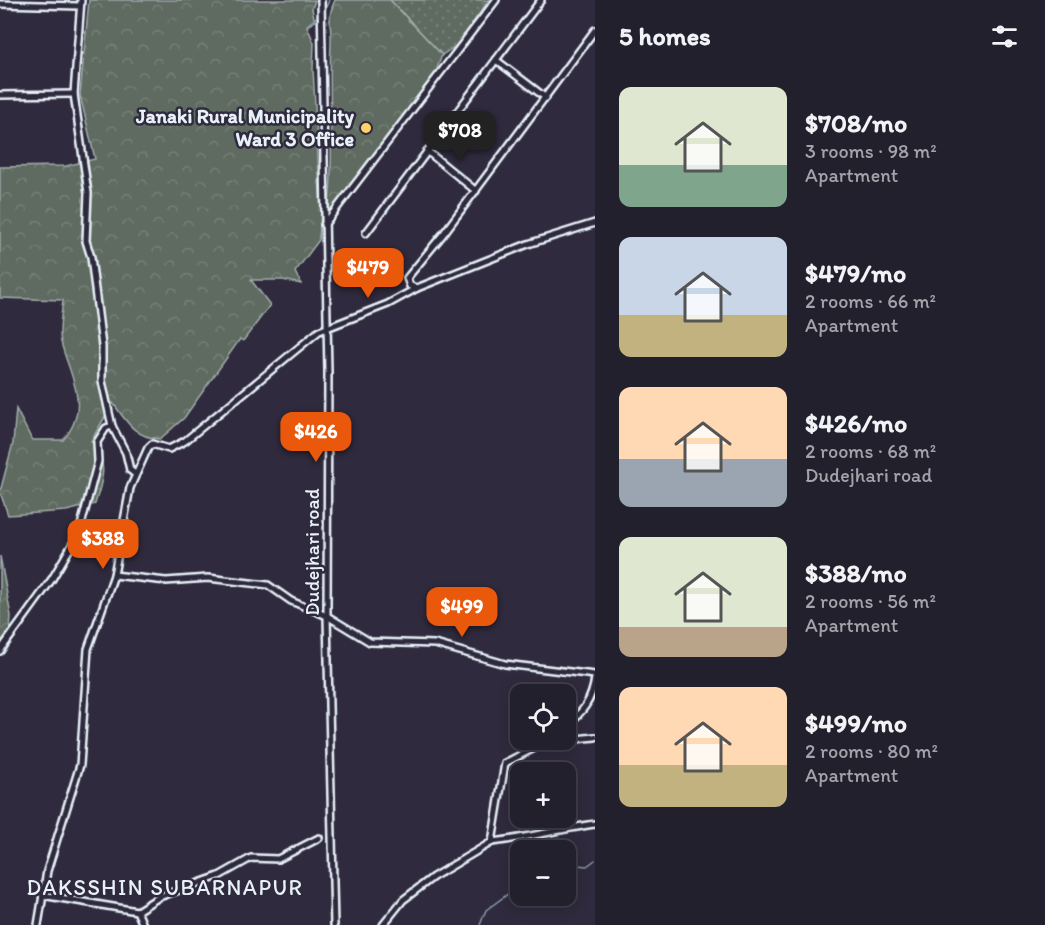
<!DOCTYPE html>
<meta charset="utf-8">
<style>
:root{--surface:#23202e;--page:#2f2d3a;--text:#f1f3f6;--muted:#a3a3aa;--line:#403e4a;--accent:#ea580c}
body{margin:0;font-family:Itim,sans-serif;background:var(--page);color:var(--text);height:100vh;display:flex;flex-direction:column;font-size:22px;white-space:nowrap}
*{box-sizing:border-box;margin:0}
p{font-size:20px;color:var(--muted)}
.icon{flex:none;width:33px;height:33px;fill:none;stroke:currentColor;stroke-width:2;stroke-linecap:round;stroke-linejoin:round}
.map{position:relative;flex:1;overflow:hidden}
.sheet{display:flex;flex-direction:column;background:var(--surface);width:450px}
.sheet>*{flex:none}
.buttons{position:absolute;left:510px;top:684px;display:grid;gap:12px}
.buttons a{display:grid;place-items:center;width:66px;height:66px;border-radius:12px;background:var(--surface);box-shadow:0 3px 15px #0003,0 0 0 2px var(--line);font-size:30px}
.price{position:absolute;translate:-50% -51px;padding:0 14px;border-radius:12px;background:var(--accent);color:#fff;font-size:20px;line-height:39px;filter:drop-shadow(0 2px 3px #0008)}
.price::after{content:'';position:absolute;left:50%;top:36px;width:18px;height:14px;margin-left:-9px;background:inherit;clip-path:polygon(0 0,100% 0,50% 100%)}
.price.current{background:#222;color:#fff}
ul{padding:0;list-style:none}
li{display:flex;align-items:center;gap:18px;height:150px;padding:0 24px}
li span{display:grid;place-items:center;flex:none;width:168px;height:120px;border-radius:12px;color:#555}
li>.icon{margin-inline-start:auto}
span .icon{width:72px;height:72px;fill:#fffc;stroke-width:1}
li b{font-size:26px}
h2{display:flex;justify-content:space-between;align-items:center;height:72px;padding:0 24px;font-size:26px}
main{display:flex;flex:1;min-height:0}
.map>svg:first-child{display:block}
.grass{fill:url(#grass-dots);stroke:#a3aeac;stroke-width:1.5}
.forest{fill:url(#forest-crowns);stroke:#a3aeac;stroke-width:1.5}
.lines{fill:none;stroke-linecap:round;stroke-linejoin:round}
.stream{stroke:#8a9da8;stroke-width:1.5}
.minor-casing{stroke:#e8f1f8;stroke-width:10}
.minor{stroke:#2f2a3d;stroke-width:5}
.poi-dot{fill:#ffd166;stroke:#2f2a3d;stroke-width:2}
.labels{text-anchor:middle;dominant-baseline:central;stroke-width:5;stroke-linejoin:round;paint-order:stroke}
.poi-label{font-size:20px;font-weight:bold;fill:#e8f1f8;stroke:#2f2a3d;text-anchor:end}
.street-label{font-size:20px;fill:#e8f1f8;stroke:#2f2a3d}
.quarter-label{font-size:22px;letter-spacing:1.5px;fill:#e8f1f8;stroke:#2f2a3d}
</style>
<main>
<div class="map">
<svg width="595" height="925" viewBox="0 0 595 925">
<defs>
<pattern id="grass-dots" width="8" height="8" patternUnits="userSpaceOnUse" patternTransform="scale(1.5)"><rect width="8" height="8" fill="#5e6b61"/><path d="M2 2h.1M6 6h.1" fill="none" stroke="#758178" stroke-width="1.8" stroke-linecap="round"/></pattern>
<pattern id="forest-crowns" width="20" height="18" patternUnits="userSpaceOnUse" patternTransform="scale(1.5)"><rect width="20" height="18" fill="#5e6b61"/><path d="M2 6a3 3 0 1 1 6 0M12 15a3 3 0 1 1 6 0" fill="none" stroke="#758178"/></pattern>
</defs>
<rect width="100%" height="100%" fill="#2f2a3d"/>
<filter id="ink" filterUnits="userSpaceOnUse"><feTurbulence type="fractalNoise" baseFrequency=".0167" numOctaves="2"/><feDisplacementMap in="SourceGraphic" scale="12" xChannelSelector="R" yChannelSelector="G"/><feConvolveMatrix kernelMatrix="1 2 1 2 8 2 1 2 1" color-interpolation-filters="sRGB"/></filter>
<g filter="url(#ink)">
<!-- grass -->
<polygon class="grass" points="390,0 489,0 457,45 442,55"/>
<!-- forest -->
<g class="forest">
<path d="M89,0H315L312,9L315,21L307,26L314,43L313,69L321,211L319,240L295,272L301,284L283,280H251L270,305L243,341L240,339L184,418L160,439C135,438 126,421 113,403L91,441C109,463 103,479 95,504L66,511L8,515L0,492L13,443L16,409L32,440H63C92,407 70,377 61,342C58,330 62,312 63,300L0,298V167L66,166L95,159L80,95Z"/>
<path d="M335,0H390L442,55L434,77L328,214C335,160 328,100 331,44C332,25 326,19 335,0Z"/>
<polygon points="0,556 11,616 10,630 0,643"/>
</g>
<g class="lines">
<!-- stream -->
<g class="stream">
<polyline points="324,13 329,0"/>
<polyline points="307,25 318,16"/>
<polyline points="566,864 587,866 595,860"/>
<polyline points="480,925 486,910 520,885"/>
</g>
<!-- minor casing -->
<g class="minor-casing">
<g id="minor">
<polyline points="81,0 74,94 88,193 86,241 91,257 102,346 102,381 112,426 126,453 130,470 135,474"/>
<polyline points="321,0 328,372 327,616 334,925"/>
<polyline points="0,4 80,6"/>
<polyline points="595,30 444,233 407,278 410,286 417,288 528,244 595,223"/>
<polyline points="496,60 546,98"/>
<polyline points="0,95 74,94"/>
<polyline points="427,151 476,191"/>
<polyline points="324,225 496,0"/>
<polyline points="366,233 541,0"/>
<polyline points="114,575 166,581 208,578 268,585 291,601 327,616 370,642 435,644 505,664 595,675"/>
<polyline points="0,651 52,579 79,533 98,461 97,442 106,428 112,426"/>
<path d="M566,726C583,712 592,701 595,678"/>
<polyline points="546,742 595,737"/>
<path d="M492,842C527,838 560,829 595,824"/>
<polyline points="42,895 137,911 159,897 219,876 251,858 278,859 319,838"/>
<polyline points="137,911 143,925"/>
<polyline points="38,925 47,871 80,765 88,649 114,575 130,488 148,448 152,444 169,449 185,441 319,331 388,304 417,288"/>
<polyline points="383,925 403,900 433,877 492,842 505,763 548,741"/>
</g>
</g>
<!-- minor -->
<use href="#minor" class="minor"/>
</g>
</g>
<!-- markers -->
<circle class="poi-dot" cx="366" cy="128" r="6"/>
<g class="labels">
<!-- poi labels -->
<g class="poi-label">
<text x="354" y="116">Janaki Rural Municipality<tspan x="354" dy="23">Ward 3 Office</tspan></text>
</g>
<!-- street labels -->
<g class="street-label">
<text transform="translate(312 552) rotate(-90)">Dudejhari road</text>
</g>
<!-- quarter labels -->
<g class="quarter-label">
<text x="165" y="887">DAKSSHIN SUBARNAPUR</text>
</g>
</g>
</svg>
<div class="buttons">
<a><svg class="icon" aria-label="locate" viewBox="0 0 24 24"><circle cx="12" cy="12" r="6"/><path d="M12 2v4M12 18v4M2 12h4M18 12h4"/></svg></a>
<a>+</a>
<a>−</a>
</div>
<b class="price current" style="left:460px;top:162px">$708</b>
<b class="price" style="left:368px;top:299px">$479</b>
<b class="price" style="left:316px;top:463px">$426</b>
<b class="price" style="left:103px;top:570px">$388</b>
<b class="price" style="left:462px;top:638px">$499</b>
</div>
<section class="sheet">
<h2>5 homes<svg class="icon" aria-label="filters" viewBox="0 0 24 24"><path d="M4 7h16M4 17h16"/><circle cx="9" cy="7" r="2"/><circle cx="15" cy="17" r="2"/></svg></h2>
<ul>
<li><span style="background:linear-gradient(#dfe7d0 65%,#7fa58c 0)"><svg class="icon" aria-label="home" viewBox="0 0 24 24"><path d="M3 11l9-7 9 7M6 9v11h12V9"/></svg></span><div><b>$708/mo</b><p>3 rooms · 98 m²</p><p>Apartment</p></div></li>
<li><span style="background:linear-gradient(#c9d6e8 65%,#c2b280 0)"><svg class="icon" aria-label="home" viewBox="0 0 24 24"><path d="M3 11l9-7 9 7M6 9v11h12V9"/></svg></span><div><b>$479/mo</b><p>2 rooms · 66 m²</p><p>Apartment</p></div></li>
<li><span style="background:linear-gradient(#ffd9b3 60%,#9aa5b1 0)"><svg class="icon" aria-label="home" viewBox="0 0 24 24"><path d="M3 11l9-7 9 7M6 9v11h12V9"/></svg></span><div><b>$426/mo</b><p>2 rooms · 68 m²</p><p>Dudejhari road</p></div></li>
<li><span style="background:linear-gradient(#dfe7d0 75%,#b9a48a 0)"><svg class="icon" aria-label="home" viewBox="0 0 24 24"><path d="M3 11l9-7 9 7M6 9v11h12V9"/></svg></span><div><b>$388/mo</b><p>2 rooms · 56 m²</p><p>Apartment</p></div></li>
<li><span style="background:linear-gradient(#ffd9b3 65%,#c2b280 0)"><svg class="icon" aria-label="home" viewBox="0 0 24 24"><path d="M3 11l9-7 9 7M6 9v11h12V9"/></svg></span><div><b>$499/mo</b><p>2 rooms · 80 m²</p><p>Apartment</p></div></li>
</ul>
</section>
</main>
